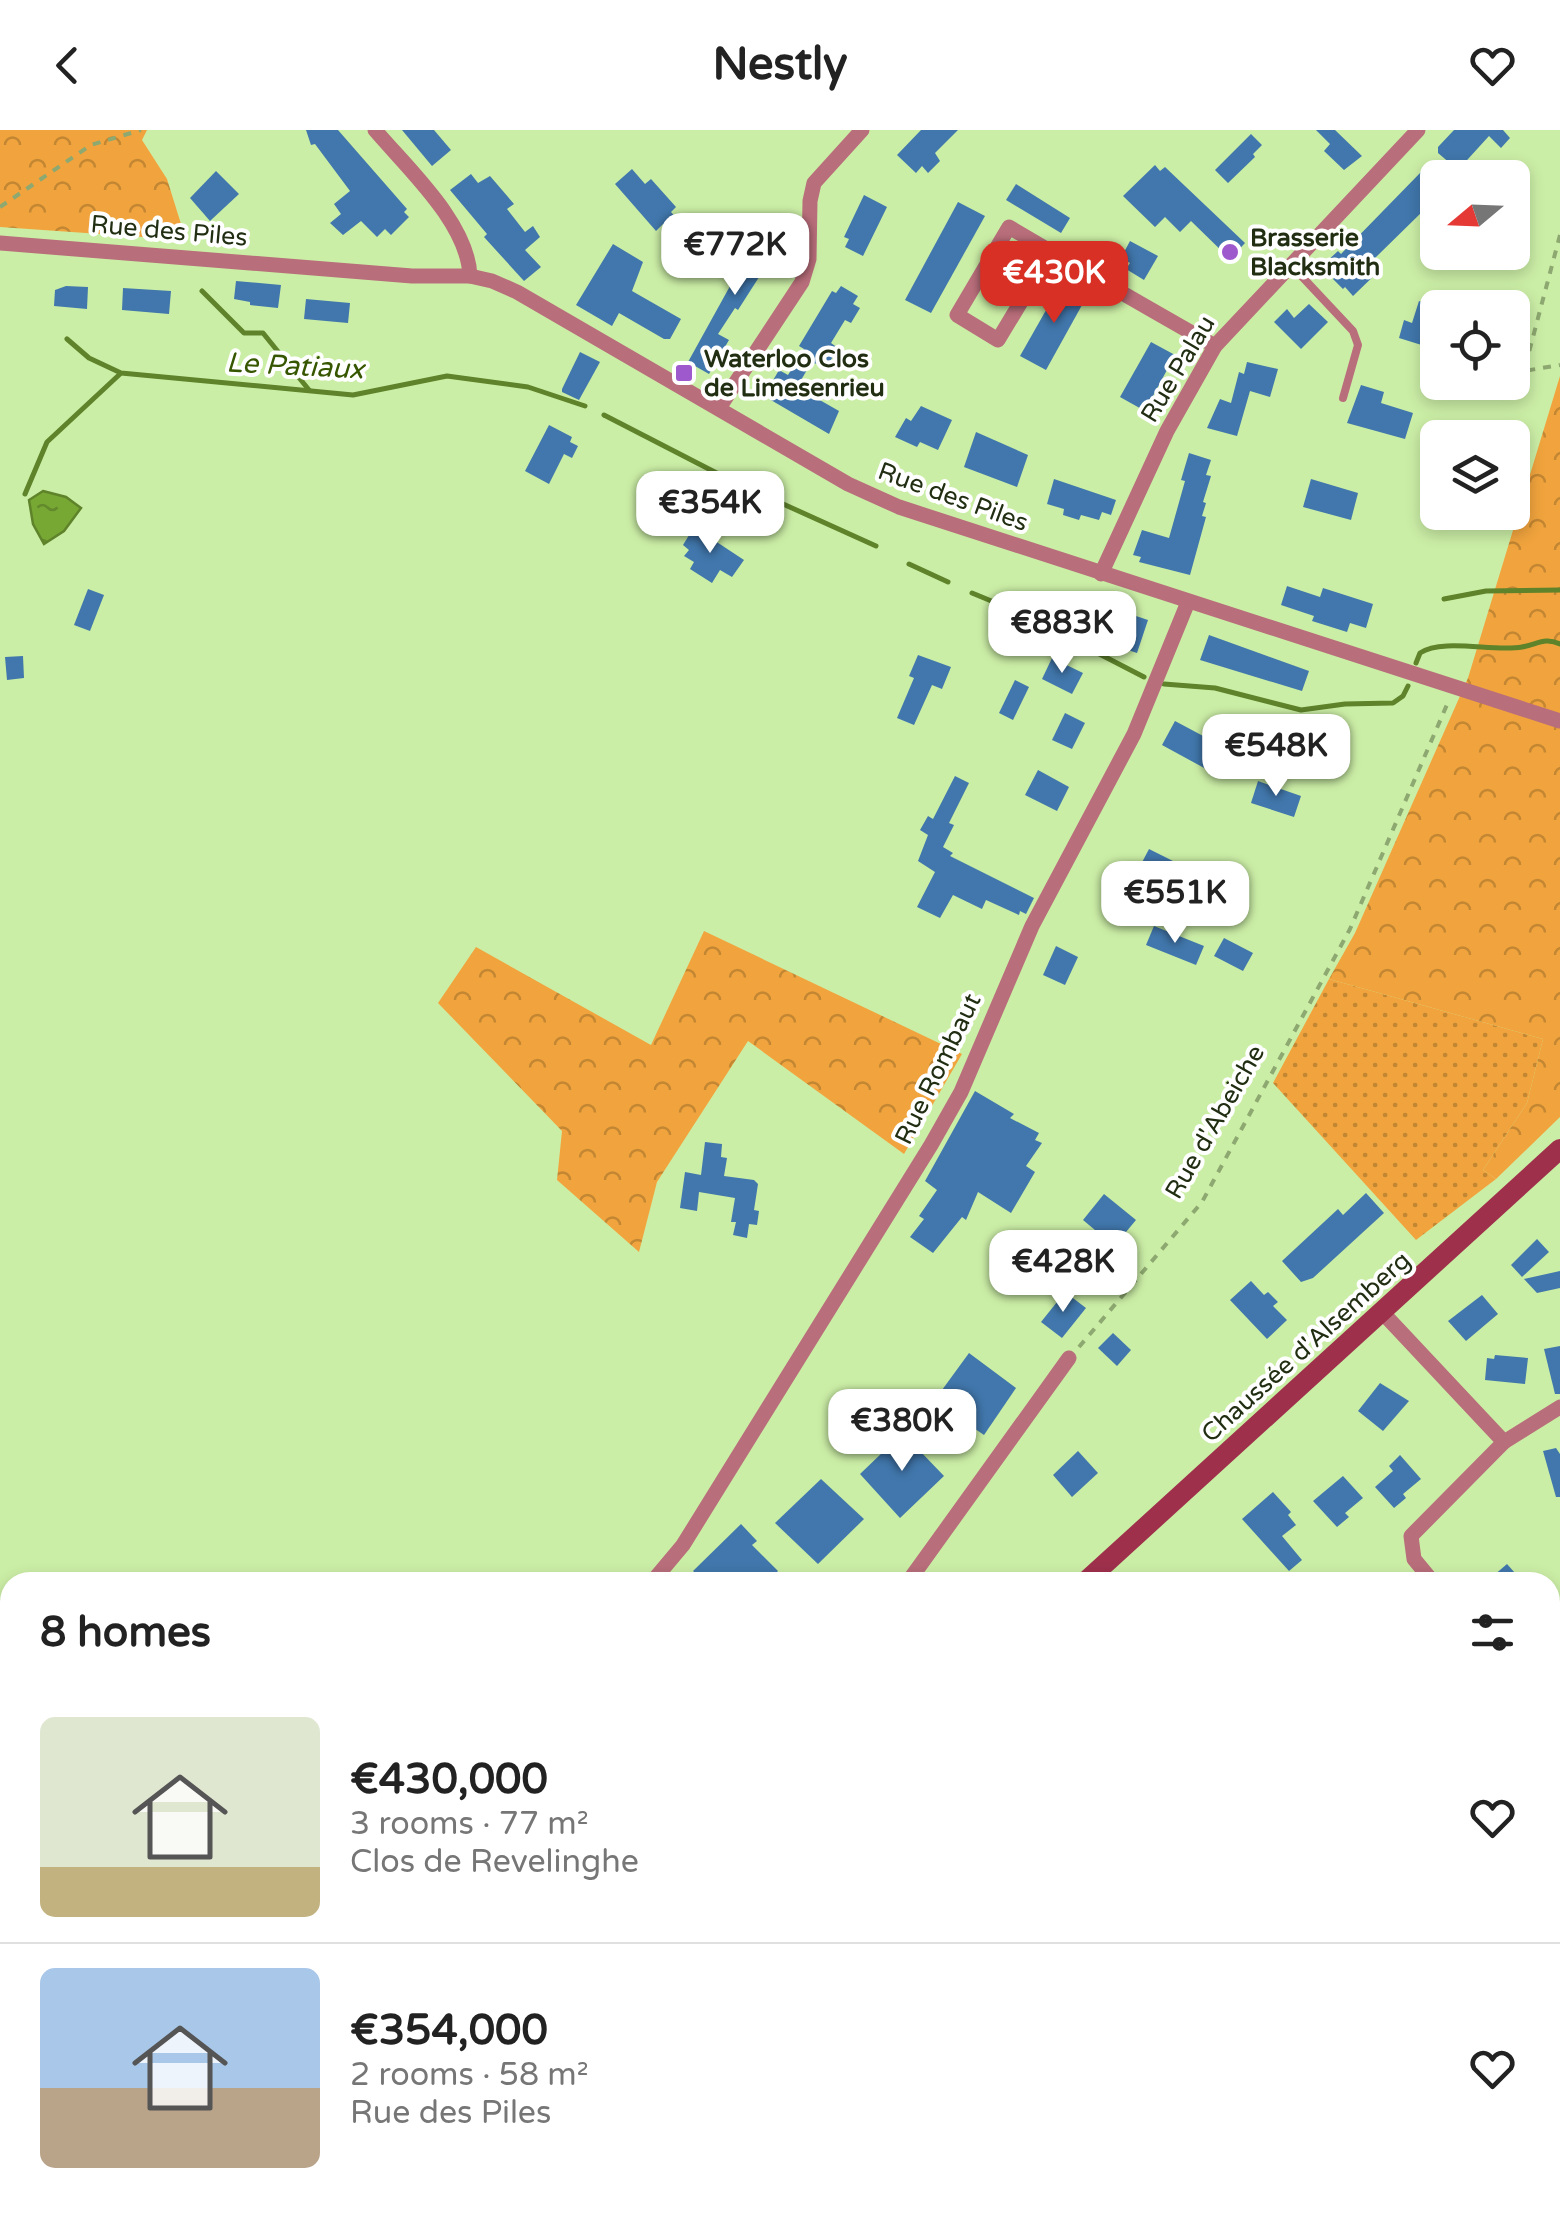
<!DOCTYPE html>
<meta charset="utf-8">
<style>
:root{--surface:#fff;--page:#f2f2f2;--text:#222;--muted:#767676;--line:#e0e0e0;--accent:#d93025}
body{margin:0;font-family:"Varela Round",sans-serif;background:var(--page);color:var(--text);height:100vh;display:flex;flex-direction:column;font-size:38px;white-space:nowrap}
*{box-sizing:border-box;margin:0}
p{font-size:32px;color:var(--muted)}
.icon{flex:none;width:55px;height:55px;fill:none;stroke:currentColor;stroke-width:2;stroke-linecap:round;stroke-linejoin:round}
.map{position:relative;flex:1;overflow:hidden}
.drawer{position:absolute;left:0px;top:1442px;width:1560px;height:642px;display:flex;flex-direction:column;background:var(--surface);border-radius:30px 30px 0 0;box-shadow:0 5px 15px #0003}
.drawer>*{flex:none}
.needle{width:65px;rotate:251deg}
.fabs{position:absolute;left:1420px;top:30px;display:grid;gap:20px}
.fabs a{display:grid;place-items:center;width:110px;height:110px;border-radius:15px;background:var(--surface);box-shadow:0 5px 15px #0003;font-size:50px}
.price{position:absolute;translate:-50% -85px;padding:0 22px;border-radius:20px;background:#fff;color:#222;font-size:32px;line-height:65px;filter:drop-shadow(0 2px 5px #0008)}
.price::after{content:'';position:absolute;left:50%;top:60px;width:30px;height:22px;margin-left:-15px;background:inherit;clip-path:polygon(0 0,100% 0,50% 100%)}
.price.current{background:var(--accent);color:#fff}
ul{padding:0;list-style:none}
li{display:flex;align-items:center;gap:30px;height:250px;padding:0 40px}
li+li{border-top:2px solid var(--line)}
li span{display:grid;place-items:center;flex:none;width:280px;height:200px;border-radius:15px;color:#555}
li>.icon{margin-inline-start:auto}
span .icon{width:120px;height:120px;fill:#fffc;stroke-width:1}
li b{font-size:42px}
h2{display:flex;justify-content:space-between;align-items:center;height:120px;padding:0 40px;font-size:42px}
header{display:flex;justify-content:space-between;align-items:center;height:130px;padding:0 40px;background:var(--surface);font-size:45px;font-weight:800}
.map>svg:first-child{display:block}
.grass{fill:url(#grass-dots)}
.forest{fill:url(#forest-crowns)}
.water{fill:url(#water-ripples);stroke:#5e832a;stroke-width:2.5}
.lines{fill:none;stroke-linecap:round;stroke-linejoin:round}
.stream{stroke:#5e832a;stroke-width:5}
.building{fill:#4177ac}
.path{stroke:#8da870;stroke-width:4;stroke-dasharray:8 8;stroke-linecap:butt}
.service{stroke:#b96e7b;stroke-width:8}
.minor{stroke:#b96e7b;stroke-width:15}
.secondary{stroke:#9e304c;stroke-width:20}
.poi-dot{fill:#9e59cd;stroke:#fff;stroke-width:4}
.labels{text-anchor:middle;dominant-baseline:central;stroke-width:8;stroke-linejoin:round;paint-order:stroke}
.street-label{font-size:25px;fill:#212e12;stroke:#fff}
.poi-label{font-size:25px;font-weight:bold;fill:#212e12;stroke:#fff;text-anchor:start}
.water-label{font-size:28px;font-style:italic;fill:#375600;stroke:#fff}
</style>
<header><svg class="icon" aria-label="back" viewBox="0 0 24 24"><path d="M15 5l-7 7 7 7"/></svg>Nestly<svg class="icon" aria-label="heart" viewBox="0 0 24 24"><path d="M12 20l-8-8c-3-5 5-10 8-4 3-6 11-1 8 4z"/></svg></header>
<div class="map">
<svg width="1560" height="2084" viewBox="0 0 1560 2084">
<defs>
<pattern id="grass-dots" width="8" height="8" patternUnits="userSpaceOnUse" patternTransform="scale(2.5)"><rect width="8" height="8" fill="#f1a43d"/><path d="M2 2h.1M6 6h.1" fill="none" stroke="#c38632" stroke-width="1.8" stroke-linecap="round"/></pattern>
<pattern id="forest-crowns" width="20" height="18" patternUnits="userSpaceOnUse" patternTransform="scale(2.5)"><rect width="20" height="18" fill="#f1a43d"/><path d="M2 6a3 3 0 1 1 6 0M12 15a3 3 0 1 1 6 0" fill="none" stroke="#c38632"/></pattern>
<pattern id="water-ripples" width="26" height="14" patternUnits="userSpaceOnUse" patternTransform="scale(2.5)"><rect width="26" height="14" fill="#78a834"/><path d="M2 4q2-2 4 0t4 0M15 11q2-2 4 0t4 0" fill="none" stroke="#62892b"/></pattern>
</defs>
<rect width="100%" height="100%" fill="#cbeea6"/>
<!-- grass -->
<polygon class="grass" points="1329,849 1543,909 1527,973 1483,1040 1496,1049 1416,1110 1273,953"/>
<!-- forest -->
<g class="forest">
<polygon points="0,0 147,0 142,10 167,49 186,110 0,97"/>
<polygon points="1560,246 1560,987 1496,1049 1483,1040 1527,973 1543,909 1329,849 1355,803 1468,548"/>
<polygon points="704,801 962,924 904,1024 748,911 657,1052 639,1122 557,1050 562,1001 438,873 476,817 651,915"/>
</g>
<!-- water -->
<polygon class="water" points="43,361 66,367 81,378 64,401 44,414 33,394 29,370"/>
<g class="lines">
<!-- stream -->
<g class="stream">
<polyline points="202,161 244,203 263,203 309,260"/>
<polyline points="67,209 89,228 121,243 353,265 447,246 528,257 585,276"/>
<polyline points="604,285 738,354"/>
<polyline points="25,364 47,312 120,244"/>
<polyline points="761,364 876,416"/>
<polyline points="909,434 948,452"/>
<polyline points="972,463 1018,482 1144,547"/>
<polyline points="1444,469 1486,461 1560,460"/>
<path d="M1416,533L1420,523C1443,508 1493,522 1522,517C1538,514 1545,507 1560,514"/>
<polyline points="1164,554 1215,558 1301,580 1345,574 1393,573 1403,566 1408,556"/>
</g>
</g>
<!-- building -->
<g class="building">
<polygon points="306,0 338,0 407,79 404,82 409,87 391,105 385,99 377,107 361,91 343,105 330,93 341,84 334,74 350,61 315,14 311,15"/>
<polygon points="402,0 434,0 451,20 432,36"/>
<polygon points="921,0 958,0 935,23 940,31 928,43 922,36 916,43 897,25"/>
<polygon points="1316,0 1335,0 1362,26 1344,40 1324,21 1330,14"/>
<polygon points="1454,0 1503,0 1510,8 1501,18 1489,6 1458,40 1438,23 1438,17"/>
<polygon points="1251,4 1262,15 1253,24 1255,27 1228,53 1215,40"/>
<polygon points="1155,35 1160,41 1165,37 1245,113 1230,129 1191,91 1180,102 1165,87 1155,97 1123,66"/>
<polygon points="632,39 645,54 651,49 676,77 671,82 680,92 669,101 663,94 656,101 615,54"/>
<polygon points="216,41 239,64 210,91 190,68"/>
<polygon points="1421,42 1438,60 1438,75 1427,85 1423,81 1374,129 1382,138 1353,166 1345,157 1343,159 1333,149 1337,145 1325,133 1338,121 1341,124"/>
<polygon points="471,44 478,53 490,46 514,74 507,79 525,102 533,96 540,107 525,120 541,137 524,151 484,107 487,104 450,60"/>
<polygon points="1016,54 1070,88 1061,103 1006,70"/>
<polygon points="864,65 887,77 863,126 845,117 849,109 844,107"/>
<polygon points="958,72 985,86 931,183 905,170"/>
<polygon points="761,98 782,111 738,180 735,178 718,204 729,210 709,244 688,232 745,129 738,125 746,113 750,115"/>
<polygon points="1130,111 1158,126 1144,150 1126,139 1130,133 1121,128"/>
<polygon points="613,114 643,132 632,161 681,189 670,209 664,209 619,183 612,196 576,175"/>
<polygon points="236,151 281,155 278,178 250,175 250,172 234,169"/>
<polygon points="1062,152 1087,166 1046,240 1020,226"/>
<polygon points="66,156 88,157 87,179 54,176 55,160"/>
<polygon points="841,156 858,166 853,174 860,178 851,193 845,190 831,213 838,218 828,235 811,233 797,257 839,281 829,304 764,266 779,240 788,245 804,219 799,216 832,161 836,163"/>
<polygon points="123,158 171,161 169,184 122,180"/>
<polygon points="306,169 350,173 348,193 304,189"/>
<polygon points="1419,171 1438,177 1438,191 1428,217 1399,208 1404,190 1412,193"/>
<polygon points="1309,174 1328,192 1301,219 1274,192 1287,179 1294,188"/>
<polygon points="1151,212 1175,225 1145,281 1120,267"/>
<polygon points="580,222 600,232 579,270 562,262 562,259"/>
<polygon points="1247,232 1278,239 1270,267 1250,261 1237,306 1207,298 1220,269 1231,273 1239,242 1244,244"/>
<polygon points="1361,255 1384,262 1381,273 1413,283 1405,309 1347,293"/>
<polygon points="921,276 952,290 938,320 920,312 917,317 895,307 906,288 911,291"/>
<polygon points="549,295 572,307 570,312 578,316 572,328 564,324 549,354 525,341"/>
<polygon points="976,302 1028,325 1017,357 964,337"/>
<polygon points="1189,323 1211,330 1206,345 1211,346 1203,372 1206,373 1202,386 1206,387 1190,445 1139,432 1141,427 1133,425 1142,400 1169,408 1185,351 1181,350"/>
<polygon points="1054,349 1116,370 1111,385 1102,382 1099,390 1081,385 1079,390 1063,385 1064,379 1047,374"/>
<polygon points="1311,349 1358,363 1351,390 1303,377"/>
<polygon points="694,397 744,430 732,447 720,440 712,453 690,439 694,432 684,426 689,420 683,415"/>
<polygon points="1287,456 1320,467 1323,458 1373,474 1366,498 1350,493 1347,502 1312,491 1314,486 1281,475"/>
<polygon points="88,459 104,465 90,501 74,495"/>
<polygon points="1066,470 1090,477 1084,497 1060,489"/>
<polygon points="1118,480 1148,490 1137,523 1107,513"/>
<polygon points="1209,505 1309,541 1302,561 1200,530"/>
<polygon points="918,525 951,537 942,559 932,555 914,595 897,588 914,548 909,546"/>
<polygon points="23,526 24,548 7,550 5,527"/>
<polygon points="1052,528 1083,543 1072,564 1042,549"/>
<polygon points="1015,550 1029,557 1013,590 999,583"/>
<polygon points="1065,583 1085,593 1072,619 1052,610"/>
<polygon points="1175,591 1220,615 1206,639 1162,615"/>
<polygon points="1038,640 1069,657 1057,681 1025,665"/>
<polygon points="955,646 969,653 949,693 954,695 943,717 953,723 950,726 1034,768 1026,784 1020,781 1019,785 986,770 982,779 953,765 940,788 917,777 935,742 918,731 928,705 920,700 928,686 933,689"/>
<polygon points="1258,651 1301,666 1294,687 1251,673"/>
<polygon points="1149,719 1183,736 1173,758 1138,740"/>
<polygon points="1154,796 1204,816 1196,835 1146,815"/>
<polygon points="1224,808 1253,823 1243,841 1214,826"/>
<polygon points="1056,816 1078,827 1065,855 1043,845"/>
<polygon points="975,961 1014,984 1010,988 1039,1003 1035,1010 1042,1013 1026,1036 1035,1042 1011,1083 978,1062 966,1090 962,1087 933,1123 910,1107 924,1089 919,1086 937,1060 925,1051"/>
<polygon points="705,1012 722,1014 721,1027 727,1028 724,1046 754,1050 758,1054 754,1080 759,1081 757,1095 749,1094 747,1108 733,1105 736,1092 731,1092 735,1068 699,1062 697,1081 680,1078 685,1042 701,1045"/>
<polygon points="1366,1063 1384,1083 1313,1148 1301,1152 1282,1131 1338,1079 1343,1085"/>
<polygon points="1104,1064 1136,1090 1121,1108 1114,1102 1110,1107 1103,1102 1101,1105 1083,1090"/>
<polygon points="1537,1109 1549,1122 1522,1147 1511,1135"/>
<polygon points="1560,1141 1560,1158 1537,1163 1524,1149"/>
<polygon points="1251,1151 1264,1165 1268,1162 1278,1172 1273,1176 1287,1190 1267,1209 1230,1170"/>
<polygon points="1065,1162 1086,1178 1062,1208 1041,1192"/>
<polygon points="1482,1165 1498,1184 1466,1211 1448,1191"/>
<polygon points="1113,1203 1131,1220 1117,1236 1098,1218"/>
<polygon points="1560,1216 1560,1264 1555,1264 1544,1219"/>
<polygon points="969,1223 1016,1258 984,1305 934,1271"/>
<polygon points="1495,1225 1528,1228 1525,1254 1485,1250 1487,1228 1494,1229"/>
<polygon points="1380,1253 1409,1271 1383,1301 1358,1281"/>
<polygon points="907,1299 922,1315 918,1319 944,1346 900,1388 860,1344"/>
<polygon points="1556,1318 1560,1324 1560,1367 1556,1367 1543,1321"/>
<polygon points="1078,1321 1098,1343 1072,1367 1053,1345"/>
<polygon points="1400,1325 1421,1349 1403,1364 1406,1368 1394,1378 1375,1357 1393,1341 1389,1336"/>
<polygon points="1343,1346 1363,1368 1345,1383 1349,1387 1337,1397 1313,1371"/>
<polygon points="821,1349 864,1389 818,1434 775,1393"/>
<polygon points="1273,1362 1291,1382 1288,1385 1296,1395 1282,1406 1302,1430 1289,1441 1242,1389"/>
<polygon points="741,1394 757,1411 752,1415 778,1441 767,1452 704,1452 693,1441"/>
<polygon points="1507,1434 1523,1452 1486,1452"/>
</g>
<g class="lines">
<!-- path -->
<g class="path">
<polyline points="0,77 91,15 141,0"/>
<polyline points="1560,105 1524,241 1560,235"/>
<polyline points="1079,1217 1202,1072 1350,799 1449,570"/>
<polyline points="353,2075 365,2084"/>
</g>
<!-- service -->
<polyline class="service" points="1292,136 1353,201 1358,215 1343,268"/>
<!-- minor -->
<g class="minor">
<path d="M375,0C408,39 468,93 470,146"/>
<polyline points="0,113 412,146 470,146 492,151 517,162 848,354 899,377 1560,591"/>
<path d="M1051,122L998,210L957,185L1009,97C1077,137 1146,177 1215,216"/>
<polyline points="719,278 802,152 809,129 810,71 814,53 862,0"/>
<polyline points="1101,444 1167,301 1215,216 1418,0"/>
<polyline points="1382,1182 1504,1312"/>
<polyline points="652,1452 683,1415 931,1015 961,962 1032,796 1134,604 1188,472"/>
<polyline points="908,1452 1069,1228"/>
<polyline points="1433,1452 1414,1429 1411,1406 1504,1312 1560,1277"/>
<polyline points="1550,1945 1560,1945"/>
<polyline points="54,2084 63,2075"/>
<polyline points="503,2084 507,2075"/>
</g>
<!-- secondary -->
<g class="secondary">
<polyline points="1085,1452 1560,1019"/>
<polyline points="394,2084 404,2075"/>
</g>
</g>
<!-- markers -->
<g class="poi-dot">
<circle cx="1230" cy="122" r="10"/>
<rect x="674" y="233" width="20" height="20" rx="5"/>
</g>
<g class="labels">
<!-- street labels -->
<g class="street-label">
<text transform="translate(169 101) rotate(5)">Rue des Piles</text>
<text transform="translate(1178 239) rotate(-59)">Rue Palau</text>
<text transform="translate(953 367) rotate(20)">Rue des Piles</text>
<text transform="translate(938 939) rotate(-64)">Rue Rombaut</text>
<text transform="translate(1215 992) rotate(-60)">Rue d'Abeiche</text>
<text transform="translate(1306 1217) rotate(-42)">Chaussée d'Alsemberg</text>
</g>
<!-- poi labels -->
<g class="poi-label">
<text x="1250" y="108">Brasserie<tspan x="1250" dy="29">Blacksmith</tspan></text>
<text x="704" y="229">Waterloo Clos<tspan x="704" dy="29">de Limesenrieu</tspan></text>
</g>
<!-- water labels -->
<g class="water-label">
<text transform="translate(295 236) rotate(3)">Le Patiaux</text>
</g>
</g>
</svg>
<div class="fabs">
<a><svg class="needle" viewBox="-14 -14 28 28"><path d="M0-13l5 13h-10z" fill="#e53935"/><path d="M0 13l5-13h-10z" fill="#767676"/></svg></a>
<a><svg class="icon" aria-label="locate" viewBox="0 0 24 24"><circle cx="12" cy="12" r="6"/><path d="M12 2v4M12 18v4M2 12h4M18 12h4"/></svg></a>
<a><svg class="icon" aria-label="layers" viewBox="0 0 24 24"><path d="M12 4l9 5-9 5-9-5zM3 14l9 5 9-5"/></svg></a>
</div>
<b class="price" style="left:735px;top:168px">€772K</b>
<b class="price current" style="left:1054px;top:196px">€430K</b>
<b class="price" style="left:710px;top:426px">€354K</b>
<b class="price" style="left:1062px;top:546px">€883K</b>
<b class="price" style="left:1276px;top:669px">€548K</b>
<b class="price" style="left:1175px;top:816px">€551K</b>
<b class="price" style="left:1063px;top:1185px">€428K</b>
<b class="price" style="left:902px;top:1344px">€380K</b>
<section class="drawer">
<h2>8 homes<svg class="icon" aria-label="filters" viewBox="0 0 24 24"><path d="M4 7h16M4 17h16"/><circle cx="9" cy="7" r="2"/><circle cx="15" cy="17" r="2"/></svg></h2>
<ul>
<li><span style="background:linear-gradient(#dfe7d0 75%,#c2b280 0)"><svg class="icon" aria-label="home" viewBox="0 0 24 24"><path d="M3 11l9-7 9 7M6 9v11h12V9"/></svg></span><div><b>€430,000</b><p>3 rooms · 77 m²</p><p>Clos de Revelinghe</p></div><svg class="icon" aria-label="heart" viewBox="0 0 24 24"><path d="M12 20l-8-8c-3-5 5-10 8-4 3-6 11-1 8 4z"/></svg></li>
<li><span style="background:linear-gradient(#a9c7e8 60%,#b9a48a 0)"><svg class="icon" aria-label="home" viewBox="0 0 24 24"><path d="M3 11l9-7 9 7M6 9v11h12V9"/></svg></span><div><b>€354,000</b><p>2 rooms · 58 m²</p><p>Rue des Piles</p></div><svg class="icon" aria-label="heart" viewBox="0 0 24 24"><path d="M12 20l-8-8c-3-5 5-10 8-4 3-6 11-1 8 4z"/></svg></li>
</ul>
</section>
</div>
